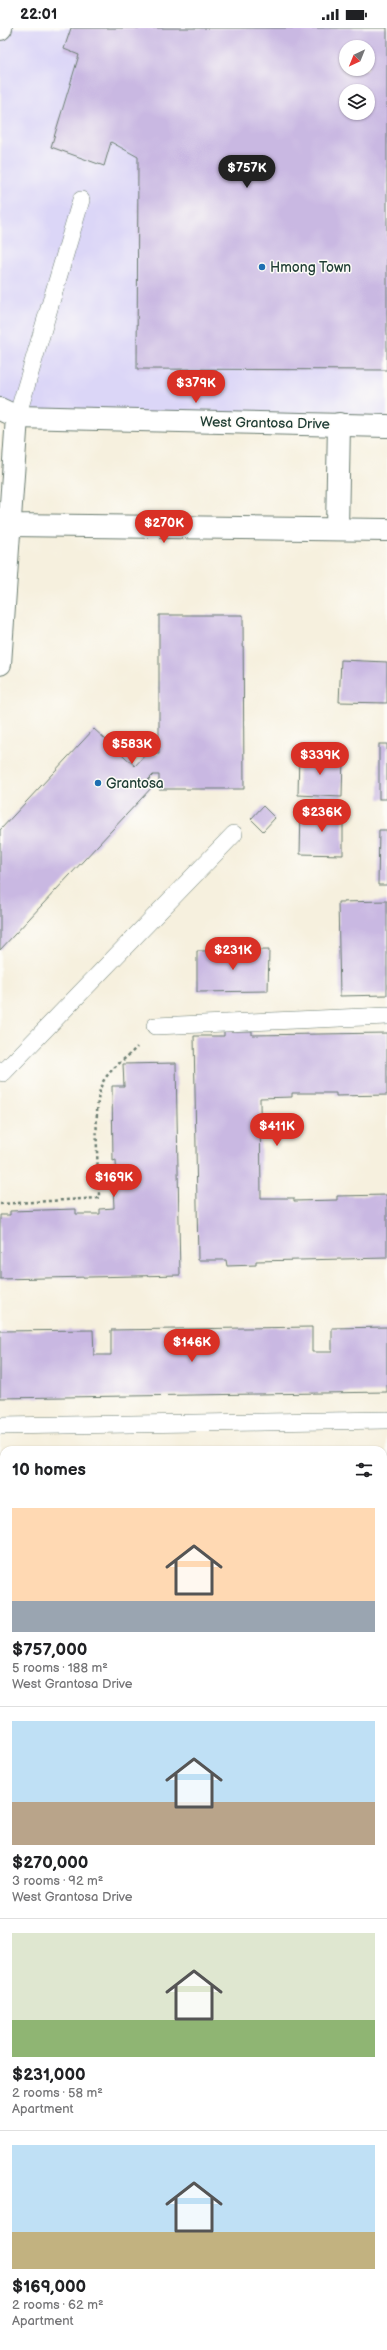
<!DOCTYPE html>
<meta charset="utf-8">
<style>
:root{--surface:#fff;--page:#f2f2f2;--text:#202124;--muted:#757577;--line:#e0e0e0;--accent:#d93025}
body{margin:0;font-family:"Balsamiq Sans",sans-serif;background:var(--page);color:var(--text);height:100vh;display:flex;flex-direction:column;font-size:15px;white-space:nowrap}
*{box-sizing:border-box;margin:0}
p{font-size:13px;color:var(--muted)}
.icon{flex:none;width:22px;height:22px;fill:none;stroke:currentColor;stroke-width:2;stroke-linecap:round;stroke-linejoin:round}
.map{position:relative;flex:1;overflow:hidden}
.details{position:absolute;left:0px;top:1418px;width:387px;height:904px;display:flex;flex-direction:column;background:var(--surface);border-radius:12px 12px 0 0;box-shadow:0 1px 3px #0004}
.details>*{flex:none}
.needle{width:26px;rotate:223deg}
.fabs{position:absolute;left:339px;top:12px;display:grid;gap:8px}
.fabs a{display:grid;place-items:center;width:36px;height:36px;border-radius:50%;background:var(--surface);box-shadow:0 1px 3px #0004;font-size:20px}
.price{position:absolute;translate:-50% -34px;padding:0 9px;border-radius:14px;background:var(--accent);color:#fff;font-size:13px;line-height:26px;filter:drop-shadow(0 1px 2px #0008)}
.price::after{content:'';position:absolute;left:50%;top:24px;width:12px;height:9px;margin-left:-6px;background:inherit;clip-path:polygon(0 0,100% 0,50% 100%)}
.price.selected{background:#222;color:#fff}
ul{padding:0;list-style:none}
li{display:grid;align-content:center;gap:8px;height:212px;padding:0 12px}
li+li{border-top:1px solid var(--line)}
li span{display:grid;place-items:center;height:124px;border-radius:0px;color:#555}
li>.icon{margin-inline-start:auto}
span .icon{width:72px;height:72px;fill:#fffc;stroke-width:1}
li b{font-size:17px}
h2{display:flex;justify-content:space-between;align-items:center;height:48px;padding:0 12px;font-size:17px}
.status{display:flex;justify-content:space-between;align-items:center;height:28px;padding:0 20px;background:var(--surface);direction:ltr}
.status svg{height:11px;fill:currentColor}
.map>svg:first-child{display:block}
.built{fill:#dbd6f7;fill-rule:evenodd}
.green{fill:#bbd47a;stroke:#6d8857}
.building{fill:#c9b8e2;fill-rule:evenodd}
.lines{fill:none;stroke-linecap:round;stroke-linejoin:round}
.service-casing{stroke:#6a7c70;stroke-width:18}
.minor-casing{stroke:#6a7c70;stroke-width:24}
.tertiary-casing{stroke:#6a7c70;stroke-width:24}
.path{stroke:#6a7c70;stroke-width:2.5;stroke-dasharray:3 3;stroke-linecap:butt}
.service{stroke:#fff;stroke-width:17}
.minor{stroke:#fff;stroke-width:22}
.tertiary{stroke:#fff;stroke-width:22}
.poi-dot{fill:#1f6fb2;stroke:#fdfcf7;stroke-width:1.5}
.labels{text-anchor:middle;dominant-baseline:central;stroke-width:3;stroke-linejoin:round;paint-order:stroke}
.poi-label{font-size:14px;fill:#1f3d34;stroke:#fdfcf7;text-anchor:start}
.street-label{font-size:14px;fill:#1f3d34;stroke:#fdfcf7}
</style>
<div class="status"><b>22:01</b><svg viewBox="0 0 49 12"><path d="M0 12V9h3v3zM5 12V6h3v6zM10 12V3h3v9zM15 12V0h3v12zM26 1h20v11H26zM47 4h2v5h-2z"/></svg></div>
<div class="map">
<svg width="387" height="2322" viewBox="0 0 387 2322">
<rect width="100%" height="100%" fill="#fdfcf7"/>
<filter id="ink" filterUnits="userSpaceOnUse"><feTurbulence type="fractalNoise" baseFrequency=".025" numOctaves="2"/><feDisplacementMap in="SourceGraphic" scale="8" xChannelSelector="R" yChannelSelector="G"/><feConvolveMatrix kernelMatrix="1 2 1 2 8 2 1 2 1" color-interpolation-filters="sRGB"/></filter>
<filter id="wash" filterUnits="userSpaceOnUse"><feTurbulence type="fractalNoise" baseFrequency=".012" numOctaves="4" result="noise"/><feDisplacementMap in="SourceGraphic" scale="16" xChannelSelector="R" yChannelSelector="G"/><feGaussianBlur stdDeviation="0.9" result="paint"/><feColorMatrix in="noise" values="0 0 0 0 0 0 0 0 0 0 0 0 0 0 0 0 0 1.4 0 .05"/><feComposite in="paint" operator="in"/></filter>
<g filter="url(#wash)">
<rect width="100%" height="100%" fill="#f6f0de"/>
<!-- built -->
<path class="built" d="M1,0H387V398L0,381ZM346,19H368V41H346ZM346,63H368V85H346Z"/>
<!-- green -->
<polygon class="green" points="0,1684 4,1684 4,2318 237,2318 237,2322 0,2322"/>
<g id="blocks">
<!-- building -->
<g class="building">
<path d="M71,0H387V342L137,341L138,129L111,114L104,138L51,119L79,27L64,21ZM346,19H368V41H346ZM346,63H368V85H346Z"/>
<polygon points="159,587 243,587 244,761 159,761 159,747 153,747 148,752 154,757 0,922 0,802 94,701 135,738 146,726 159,726"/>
<polygon points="341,632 387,634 387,675 339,674"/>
<rect x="379" y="716" width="8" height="55"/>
<polygon points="299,726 343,728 342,769 298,767"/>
<polygon points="263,778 275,790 263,803 251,791"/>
<polygon points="301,782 343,783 343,827 300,826"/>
<polygon points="379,802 387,802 387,857 378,857"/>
<polygon points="387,873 387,967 340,968 338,874"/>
<polygon points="269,922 268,963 197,964 197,923"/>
<polygon points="224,1003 252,1003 252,1007 387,1005 387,1067 336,1068 336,1065 292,1065 292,1069 260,1070 261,1170 294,1170 294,1173 337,1172 337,1168 387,1167 387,1230 256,1233 256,1237 227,1238 226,1232 198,1232 194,1008 224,1008"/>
<polygon points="176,1035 180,1247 0,1251 0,1187 10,1187 10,1183 76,1181 76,1186 100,1186 100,1181 114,1180 113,1157 117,1157 116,1132 113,1133 112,1058 124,1058 123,1036"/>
<polygon points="312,1299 312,1324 332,1324 332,1300 387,1299 387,1364 0,1370 0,1303 93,1302 94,1327 111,1327 111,1302"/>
<rect x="383" y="1467" width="4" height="26"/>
<rect x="0" y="1506" width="4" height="63"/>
<rect x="383" y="1693" width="4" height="88"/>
<rect x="383" y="1849" width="4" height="121"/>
<rect x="383" y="2009" width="4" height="44"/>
<polygon points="383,2070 387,2070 387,2293 383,2294"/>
</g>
</g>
</g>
<g filter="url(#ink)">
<use href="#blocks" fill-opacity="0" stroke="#6a7c70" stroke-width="1"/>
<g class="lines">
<!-- service casing -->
<g class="service-casing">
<g id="service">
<polyline points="17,389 81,172"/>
<polyline points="155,998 387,988"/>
<polyline points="0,1042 3,1045 234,806"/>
<polyline points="0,1398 387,1392"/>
<polyline points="383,1445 387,1444"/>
<polyline points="0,1460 4,1460"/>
<polyline points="0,1647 4,1647"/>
<polyline points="383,1653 387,1653"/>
<polyline points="383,1832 387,1832"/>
<polyline points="289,2322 289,2318"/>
</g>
</g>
<!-- minor casing -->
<g class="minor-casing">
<g id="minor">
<polyline points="0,1 1,0"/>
<polyline points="0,636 17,389"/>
</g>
</g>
<!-- tertiary casing -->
<g class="tertiary-casing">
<g id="tertiary">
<polyline points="0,381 17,389 387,398"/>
<polyline points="0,491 11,497 387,502"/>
<polyline points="337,501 339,396"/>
</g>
</g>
<!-- path -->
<path class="path" d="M0,1176L99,1170C99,1144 91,1072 104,1052C113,1038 126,1031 137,1019"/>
<!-- service -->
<use href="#service" class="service"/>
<!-- minor -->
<use href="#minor" class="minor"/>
<!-- tertiary -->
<use href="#tertiary" class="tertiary"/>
</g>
</g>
<!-- markers -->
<g class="poi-dot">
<circle cx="262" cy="239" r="4"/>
<circle cx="98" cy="755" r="4"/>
</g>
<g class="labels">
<!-- poi labels -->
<g class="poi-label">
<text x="270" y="239">Hmong Town</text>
<text x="106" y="755">Grantosa</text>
</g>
<!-- street labels -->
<g class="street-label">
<text transform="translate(265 395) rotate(1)">West Grantosa Drive</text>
</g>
</g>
</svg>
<div class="fabs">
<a><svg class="needle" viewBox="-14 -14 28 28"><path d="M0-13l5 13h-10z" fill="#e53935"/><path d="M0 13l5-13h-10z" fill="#757577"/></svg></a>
<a><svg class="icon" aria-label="layers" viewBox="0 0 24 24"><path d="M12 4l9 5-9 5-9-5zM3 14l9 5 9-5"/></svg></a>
</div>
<b class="price selected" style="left:247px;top:161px">$757K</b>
<b class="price" style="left:196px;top:376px">$379K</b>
<b class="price" style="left:164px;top:516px">$270K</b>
<b class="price" style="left:132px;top:737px">$583K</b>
<b class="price" style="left:320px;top:748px">$339K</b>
<b class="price" style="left:322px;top:805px">$236K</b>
<b class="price" style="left:233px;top:943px">$231K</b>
<b class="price" style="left:277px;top:1119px">$411K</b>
<b class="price" style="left:114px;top:1170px">$169K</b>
<b class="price" style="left:192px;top:1335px">$146K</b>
<section class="details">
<h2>10 homes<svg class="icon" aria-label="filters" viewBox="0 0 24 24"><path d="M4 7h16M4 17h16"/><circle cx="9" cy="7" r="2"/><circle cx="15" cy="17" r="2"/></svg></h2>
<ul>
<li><span style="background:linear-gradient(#ffd9b3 75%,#9aa5b1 0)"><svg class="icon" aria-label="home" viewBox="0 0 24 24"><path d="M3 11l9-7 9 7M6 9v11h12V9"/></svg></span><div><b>$757,000</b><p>5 rooms · 188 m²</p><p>West Grantosa Drive</p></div></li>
<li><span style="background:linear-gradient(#bfe0f5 65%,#b9a48a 0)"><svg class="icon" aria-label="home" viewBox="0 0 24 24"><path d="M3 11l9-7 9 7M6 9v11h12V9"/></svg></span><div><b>$270,000</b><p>3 rooms · 92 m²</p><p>West Grantosa Drive</p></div></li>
<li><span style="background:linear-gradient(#dfe7d0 70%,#8fb573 0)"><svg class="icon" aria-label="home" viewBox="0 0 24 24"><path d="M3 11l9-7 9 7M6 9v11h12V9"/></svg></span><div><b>$231,000</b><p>2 rooms · 58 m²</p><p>Apartment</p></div></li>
<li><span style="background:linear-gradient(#bfe0f5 70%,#c2b280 0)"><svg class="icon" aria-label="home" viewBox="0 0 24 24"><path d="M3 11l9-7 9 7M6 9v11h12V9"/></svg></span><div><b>$169,000</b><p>2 rooms · 62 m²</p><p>Apartment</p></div></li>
</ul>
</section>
</div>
